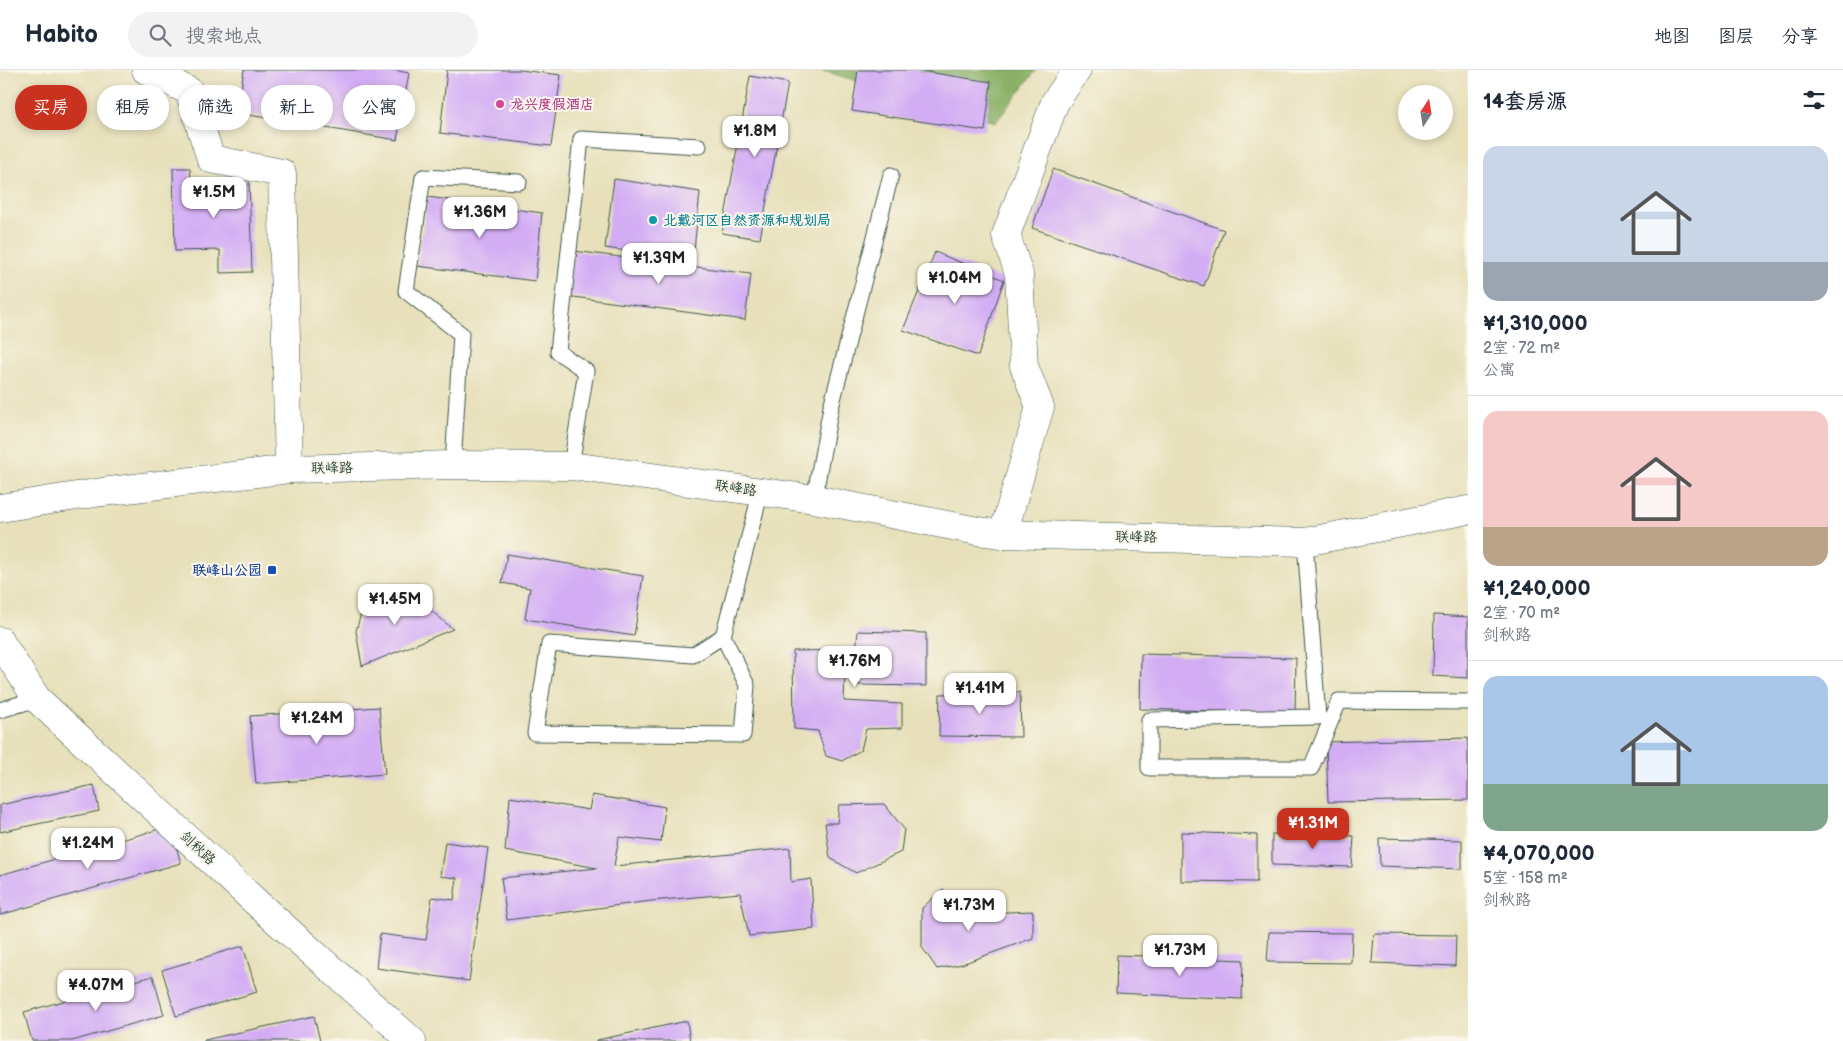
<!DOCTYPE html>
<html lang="zh">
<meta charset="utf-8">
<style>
:root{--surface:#fff;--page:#f2f2f3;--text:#1f2937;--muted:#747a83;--line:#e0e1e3;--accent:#c8321e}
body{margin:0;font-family:"Balsamiq Sans","LXGW WenKai TC",sans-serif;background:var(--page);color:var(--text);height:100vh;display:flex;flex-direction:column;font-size:19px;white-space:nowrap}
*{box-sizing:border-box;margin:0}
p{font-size:16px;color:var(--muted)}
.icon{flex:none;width:28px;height:28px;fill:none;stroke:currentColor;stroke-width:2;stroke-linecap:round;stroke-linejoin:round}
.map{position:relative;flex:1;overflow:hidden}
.sheet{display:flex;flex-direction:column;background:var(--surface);width:375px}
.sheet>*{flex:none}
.guide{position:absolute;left:15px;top:15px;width:475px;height:45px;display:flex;gap:10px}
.needle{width:32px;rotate:12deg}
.fabs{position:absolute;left:1398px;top:15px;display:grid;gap:10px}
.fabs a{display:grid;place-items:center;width:55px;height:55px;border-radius:50%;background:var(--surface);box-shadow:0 2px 8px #0003;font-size:25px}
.price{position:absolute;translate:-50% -42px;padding:0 11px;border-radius:10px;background:#fff;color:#222;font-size:16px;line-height:32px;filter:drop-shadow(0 1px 2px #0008)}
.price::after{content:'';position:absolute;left:50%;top:30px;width:15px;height:11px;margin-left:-8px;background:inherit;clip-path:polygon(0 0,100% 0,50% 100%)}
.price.current{background:var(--accent);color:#fff}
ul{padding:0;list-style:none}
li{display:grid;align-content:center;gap:10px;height:265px;padding:0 15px}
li+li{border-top:1px solid var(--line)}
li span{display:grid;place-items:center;height:155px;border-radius:15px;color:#555}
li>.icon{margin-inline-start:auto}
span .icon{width:90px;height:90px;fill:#fffc;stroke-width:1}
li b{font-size:21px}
h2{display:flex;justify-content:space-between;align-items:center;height:60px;padding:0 15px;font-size:21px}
.tag{padding:0 18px;border-radius:22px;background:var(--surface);box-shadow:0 2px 8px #0003;font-size:18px;line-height:45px}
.tag.current{background:var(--accent);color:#fff}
header{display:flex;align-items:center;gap:30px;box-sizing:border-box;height:70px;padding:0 25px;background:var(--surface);border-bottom:1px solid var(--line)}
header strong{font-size:24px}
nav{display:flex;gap:28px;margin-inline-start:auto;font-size:18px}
.search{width:350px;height:45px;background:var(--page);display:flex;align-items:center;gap:12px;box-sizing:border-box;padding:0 18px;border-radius:28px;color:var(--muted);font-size:19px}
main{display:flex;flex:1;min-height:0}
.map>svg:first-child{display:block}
.forest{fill:#8bb167;stroke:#55774e}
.building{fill:#d3adf4}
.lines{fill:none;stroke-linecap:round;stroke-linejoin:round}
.service-casing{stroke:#3d5548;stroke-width:17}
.minor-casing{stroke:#3d5548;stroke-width:29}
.secondary-casing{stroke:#3d5548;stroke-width:29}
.service{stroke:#fff;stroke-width:15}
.minor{stroke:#fff;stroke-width:28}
.secondary{stroke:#fff;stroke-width:28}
.hotel-dot{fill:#d1479c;stroke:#fbf7ec;stroke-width:2}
.culture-dot{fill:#0f9aa8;stroke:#fbf7ec;stroke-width:2}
.transit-dot{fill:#1a4fb4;stroke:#fbf7ec;stroke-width:2}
.labels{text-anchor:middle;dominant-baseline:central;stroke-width:4;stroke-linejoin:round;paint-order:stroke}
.hotel-label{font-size:14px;font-weight:bold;fill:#b23c85;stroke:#fbf7ec;text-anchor:start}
.culture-label{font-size:14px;font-weight:bold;fill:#0d838f;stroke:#fbf7ec;text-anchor:start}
.street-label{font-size:14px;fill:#1f3d34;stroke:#fbf7ec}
.transit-label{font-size:14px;font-weight:bold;fill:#164399;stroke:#fbf7ec;text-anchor:end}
</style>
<header>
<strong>Habito</strong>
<div class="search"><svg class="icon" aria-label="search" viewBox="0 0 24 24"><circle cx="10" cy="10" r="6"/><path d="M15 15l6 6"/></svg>搜索地点</div>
<nav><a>地图</a><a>图层</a><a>分享</a></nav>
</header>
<main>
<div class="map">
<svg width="1468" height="971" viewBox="0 0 1468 971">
<rect width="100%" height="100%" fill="#fbf7ec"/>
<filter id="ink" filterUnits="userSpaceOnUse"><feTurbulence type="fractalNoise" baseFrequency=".02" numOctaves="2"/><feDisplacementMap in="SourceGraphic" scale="10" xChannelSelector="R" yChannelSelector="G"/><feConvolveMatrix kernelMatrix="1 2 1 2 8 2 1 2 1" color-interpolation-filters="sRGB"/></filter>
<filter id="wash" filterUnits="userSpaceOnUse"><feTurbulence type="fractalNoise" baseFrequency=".0096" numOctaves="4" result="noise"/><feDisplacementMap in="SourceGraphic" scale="20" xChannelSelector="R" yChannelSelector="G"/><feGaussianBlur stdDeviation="1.12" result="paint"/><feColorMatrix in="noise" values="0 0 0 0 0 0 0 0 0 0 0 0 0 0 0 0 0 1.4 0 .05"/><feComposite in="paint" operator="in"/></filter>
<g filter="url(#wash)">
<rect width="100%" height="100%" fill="#e7e0ba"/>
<!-- forest -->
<polygon class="forest" points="820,0 1036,0 996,52"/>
<g id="blocks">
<!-- building -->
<g class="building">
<polygon points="244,0 393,0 409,3 397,70 237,43"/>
<polygon points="447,0 520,0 561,5 551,76 440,63"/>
<polygon points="858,0 915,0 991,12 985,61 852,41"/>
<polygon points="750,6 788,13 760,169 722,163"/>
<polygon points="173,98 190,98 191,110 249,109 252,202 220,203 220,180 175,181"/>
<polygon points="1053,99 1224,160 1204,216 1032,158"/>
<polygon points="614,109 700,122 693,190 605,178"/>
<polygon points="428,127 542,143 535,211 417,196"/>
<polygon points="574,181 751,204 745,250 566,226"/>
<polygon points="935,182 1004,210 978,286 903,260"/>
<polygon points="507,484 643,506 634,566 525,549 530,518 502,513"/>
<polygon points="410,523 453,559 362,596 356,561 362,540 380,527"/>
<polygon points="1434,545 1468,547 1468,608 1433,606"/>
<polygon points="858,561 926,563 926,616 858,615 859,603 845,604 844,631 902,634 902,658 866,659 861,680 842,691 826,686 818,661 794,659 793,581 856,580"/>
<polygon points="1141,584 1296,588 1295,643 1140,639"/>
<polygon points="1020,622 1021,667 939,666 940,624"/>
<polygon points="379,637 385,704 256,714 250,646"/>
<polygon points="1468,668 1468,730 1328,732 1326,672"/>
<polygon points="94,715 99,741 0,762 0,735"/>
<polygon points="592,725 665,737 661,772 619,767 614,796 790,778 791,812 811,809 814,859 749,866 740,823 651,831 507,850 501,808 597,798 505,781 510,727 589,740"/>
<polygon points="884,734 904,759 901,782 856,803 830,788 825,753 837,753 839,735"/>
<polygon points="170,756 181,793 0,845 0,805"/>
<polygon points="1181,762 1257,765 1257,812 1181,811"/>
<polygon points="1272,764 1354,766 1352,797 1272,795"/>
<polygon points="1379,768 1462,770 1462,799 1380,796"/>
<polygon points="445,772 488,778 469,911 376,898 380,864 426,870 432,827 454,830 457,808 440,806"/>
<polygon points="943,819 958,844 1033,841 1033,868 962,894 937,899 922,877 922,838"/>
<polygon points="1269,862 1352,863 1351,893 1267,892"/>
<polygon points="1374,864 1456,865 1455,896 1372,893"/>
<polygon points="243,876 257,922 176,946 162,900"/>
<polygon points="1117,885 1243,890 1242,929 1116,923"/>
<polygon points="153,906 164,945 72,971 32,971 24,942"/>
<polygon points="314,946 320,971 204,971 204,970"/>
<polygon points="687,951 690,971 597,971 597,970"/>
</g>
</g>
</g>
<g filter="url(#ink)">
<use href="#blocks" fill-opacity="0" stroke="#3d5548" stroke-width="1"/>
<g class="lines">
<!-- service casing -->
<g class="service-casing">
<g id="service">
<polyline points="453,395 461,264 406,221 423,107 519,112"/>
<polyline points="571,396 586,301 558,282 581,69 699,76"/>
<polyline points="814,429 831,337 891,105"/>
<polyline points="1305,472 1318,647 1149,650 1149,698 1311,698 1339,631 1468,632"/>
<polyline points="723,566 693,585 549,574 535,663 743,665 747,615 723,566 761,421"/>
<polyline points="0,640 37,629"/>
</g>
</g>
<!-- minor casing -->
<g class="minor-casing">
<g id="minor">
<polyline points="146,0 189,21 211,89 282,103 289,399"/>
<polyline points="1003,464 1040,337 1024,296 1019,204 1006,165 1055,32 1077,0"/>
</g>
</g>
<!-- secondary casing -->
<g class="secondary-casing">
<g id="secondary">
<polyline points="0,438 102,422 289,399 453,395 571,396 814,429 978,461 1003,464 1305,472 1468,440"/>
<polyline points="0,571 37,629 258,834 412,971"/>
</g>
</g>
<!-- service -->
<use href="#service" class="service"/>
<!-- minor -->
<use href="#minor" class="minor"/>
<!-- secondary -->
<use href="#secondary" class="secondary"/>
</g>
</g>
<!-- markers -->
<circle class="hotel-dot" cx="500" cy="34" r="5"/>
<circle class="culture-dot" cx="653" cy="150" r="5"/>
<rect class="transit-dot" x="267" y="495" width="10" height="10" rx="2.5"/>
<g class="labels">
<!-- hotel labels -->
<g class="hotel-label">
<text x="510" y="34">龙兴度假酒店</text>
</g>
<!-- culture labels -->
<g class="culture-label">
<text x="663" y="150">北戴河区自然资源和规划局</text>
</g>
<!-- street labels -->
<g class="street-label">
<text transform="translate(332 398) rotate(-1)">联峰路</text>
<text transform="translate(736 418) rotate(8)">联峰路</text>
<text transform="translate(1136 467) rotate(1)">联峰路</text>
<text transform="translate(198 778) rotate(43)">剑秋路</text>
</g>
<!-- transit labels -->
<g class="transit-label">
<text x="262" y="500">联峰山公园</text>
</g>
</g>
</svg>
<div class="fabs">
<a><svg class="needle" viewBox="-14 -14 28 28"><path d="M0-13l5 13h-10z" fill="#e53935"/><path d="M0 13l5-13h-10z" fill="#747a83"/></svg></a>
</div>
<b class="price" style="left:755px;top:88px">¥1.8M</b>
<b class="price" style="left:214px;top:149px">¥1.5M</b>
<b class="price" style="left:480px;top:169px">¥1.36M</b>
<b class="price" style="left:659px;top:215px">¥1.39M</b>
<b class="price" style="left:955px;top:235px">¥1.04M</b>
<b class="price" style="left:395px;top:556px">¥1.45M</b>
<b class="price" style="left:855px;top:618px">¥1.76M</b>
<b class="price" style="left:980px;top:645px">¥1.41M</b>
<b class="price" style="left:317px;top:675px">¥1.24M</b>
<b class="price current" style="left:1313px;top:780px">¥1.31M</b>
<b class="price" style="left:88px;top:800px">¥1.24M</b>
<b class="price" style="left:969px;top:862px">¥1.73M</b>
<b class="price" style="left:1180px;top:907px">¥1.73M</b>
<b class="price" style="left:96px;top:942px">¥4.07M</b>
<div class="guide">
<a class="tag current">买房</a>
<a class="tag">租房</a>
<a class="tag">筛选</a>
<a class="tag">新上</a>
<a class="tag">公寓</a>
</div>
</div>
<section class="sheet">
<h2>14套房源<svg class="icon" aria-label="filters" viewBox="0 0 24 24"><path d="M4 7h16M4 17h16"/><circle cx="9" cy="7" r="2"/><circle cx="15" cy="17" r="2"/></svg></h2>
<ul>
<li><span style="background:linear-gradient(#c9d6e8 75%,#9aa5b1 0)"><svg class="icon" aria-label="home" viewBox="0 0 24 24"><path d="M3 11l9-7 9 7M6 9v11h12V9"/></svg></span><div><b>¥1,310,000</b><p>2室 · 72 m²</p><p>公寓</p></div></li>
<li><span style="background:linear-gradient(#f6c9c9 75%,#b9a48a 0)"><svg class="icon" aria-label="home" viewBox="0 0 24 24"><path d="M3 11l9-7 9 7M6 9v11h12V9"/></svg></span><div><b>¥1,240,000</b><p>2室 · 70 m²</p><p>剑秋路</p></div></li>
<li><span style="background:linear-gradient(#a9c7e8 70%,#7fa58c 0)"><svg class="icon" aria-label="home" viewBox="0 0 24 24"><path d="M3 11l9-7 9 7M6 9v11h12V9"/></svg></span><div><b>¥4,070,000</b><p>5室 · 158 m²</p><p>剑秋路</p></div></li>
</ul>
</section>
</main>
